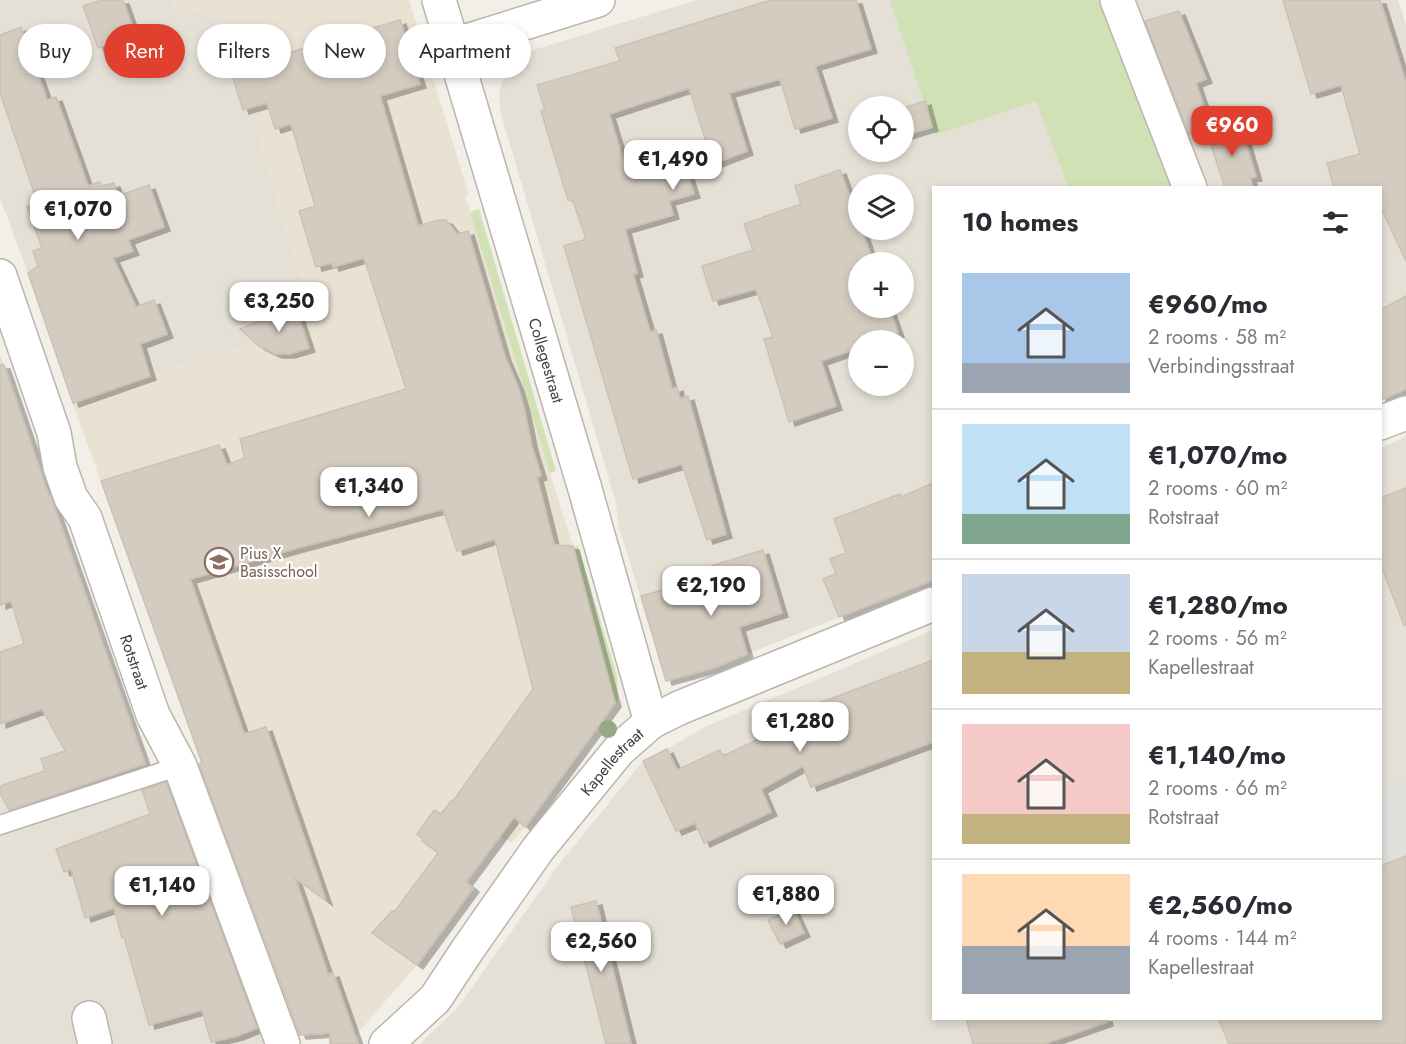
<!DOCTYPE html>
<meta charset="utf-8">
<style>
:root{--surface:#fff;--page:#f7f7f7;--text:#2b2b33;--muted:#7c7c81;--line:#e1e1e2;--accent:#e2402f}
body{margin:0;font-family:Jost,sans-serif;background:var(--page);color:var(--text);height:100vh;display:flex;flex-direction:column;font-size:22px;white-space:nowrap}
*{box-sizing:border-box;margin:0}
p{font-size:20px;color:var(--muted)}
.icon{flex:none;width:33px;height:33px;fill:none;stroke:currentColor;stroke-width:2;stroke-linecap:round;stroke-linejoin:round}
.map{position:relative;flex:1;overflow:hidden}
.drawer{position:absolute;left:932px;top:186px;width:450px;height:834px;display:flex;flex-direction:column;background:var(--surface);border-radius:0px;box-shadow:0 3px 9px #0003}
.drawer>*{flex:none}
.hud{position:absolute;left:18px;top:24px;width:570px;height:54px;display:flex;gap:12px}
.controls{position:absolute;left:848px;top:96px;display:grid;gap:12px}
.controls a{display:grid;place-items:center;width:66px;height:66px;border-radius:50%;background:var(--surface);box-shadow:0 3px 9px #0003;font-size:30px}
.price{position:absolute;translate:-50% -51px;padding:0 14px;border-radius:12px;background:#fff;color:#222;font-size:20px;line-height:39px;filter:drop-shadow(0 2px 3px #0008)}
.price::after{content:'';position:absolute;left:50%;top:36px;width:18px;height:14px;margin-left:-9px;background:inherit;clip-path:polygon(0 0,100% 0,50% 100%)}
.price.current{background:var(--accent);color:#fff}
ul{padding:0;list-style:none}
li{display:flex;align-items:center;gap:18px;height:150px;padding:0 30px}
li+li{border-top:2px solid var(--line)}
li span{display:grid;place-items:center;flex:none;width:168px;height:120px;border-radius:0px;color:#555}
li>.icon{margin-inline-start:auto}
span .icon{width:72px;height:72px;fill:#fffc;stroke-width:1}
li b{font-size:26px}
h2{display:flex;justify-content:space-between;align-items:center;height:72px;padding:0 30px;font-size:26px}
.pill{padding:0 21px;border-radius:27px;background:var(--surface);box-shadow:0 3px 9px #0003;font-size:21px;line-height:54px}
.pill.current{background:var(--accent);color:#fff}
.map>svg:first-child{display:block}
.residential{fill:#e5e0d6;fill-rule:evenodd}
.education{fill:#e9e2d3}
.green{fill:#d0e2b5}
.parking{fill:#e1dfdc}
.building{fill:#d5ccc1;stroke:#ccc1b3;stroke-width:1.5;filter:url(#shadow)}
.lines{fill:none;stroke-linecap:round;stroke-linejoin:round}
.service-casing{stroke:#bcb5ab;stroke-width:21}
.minor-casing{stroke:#bcb5ab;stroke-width:36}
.service{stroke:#fff;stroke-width:18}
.minor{stroke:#fff;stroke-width:33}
.tree{fill:#97a983}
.labels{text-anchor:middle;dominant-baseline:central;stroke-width:4.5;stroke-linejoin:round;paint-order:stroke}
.street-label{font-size:16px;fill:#443f37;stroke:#fff}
.education-label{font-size:16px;fill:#785e54;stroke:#fff;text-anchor:start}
</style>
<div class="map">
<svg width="1406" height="1044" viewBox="0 0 1406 1044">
<defs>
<filter id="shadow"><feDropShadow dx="6" dy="4" stdDeviation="0" flood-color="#0004"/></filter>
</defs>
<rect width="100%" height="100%" fill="#f2eee8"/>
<!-- residential -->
<g class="residential">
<polygon points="0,0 171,0 177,16 216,3 240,73 314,324 150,376 73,404 28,273 0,198"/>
<path d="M697,0H1398L1406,25V389L1380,400V188H933V580L719,665L666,681L619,527L615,499L500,111L499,93L502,82L510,67L520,57L530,51ZM858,106H903V152H858ZM858,184H903V230H858ZM858,262H903V308H858ZM858,340H903V386H858Z"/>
<polygon points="0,354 151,781 176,772 269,1044 0,1044"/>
<polygon points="1406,437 1406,1044 420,1044 458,1007 560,863 643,761 667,749 707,726 933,630 933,1018 1380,1018 1380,448"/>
</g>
<!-- education -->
<polygon class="education" points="171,0 409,0 469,195 465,197 468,205 550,473 573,546 615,703 525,827 511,843 500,836 466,882 473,888 417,965 348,1044 330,1044 330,1036 323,1035 320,1032 314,1032 311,1035 294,1036 226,829 73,404 150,376 314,324 240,73 216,3 176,16"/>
<!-- green -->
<g class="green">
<polygon points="890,0 1103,0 1174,187 1068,187 1036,101 935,135"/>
<polygon points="479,209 556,471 550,473 470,212"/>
<polygon points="578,546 617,676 618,702 615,702 573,547"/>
</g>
<!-- parking -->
<polygon class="parking" points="1406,781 1406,856 1380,866 1380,790"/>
<!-- building -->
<g class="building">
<polygon points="102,0 123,0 140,48 109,58 105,45 98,48 83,6"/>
<polygon points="771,0 856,0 871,49 815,66 832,118 795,129 780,79 729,93 747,151 713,164 689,88 609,114 629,179 684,163 694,194 669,201 673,215 625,229 637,273 633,274 650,332 656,330 672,389 677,387 680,399 688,396 726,534 707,540 682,464 633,479 564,246 586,239 573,201 568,200 541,111 545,110 537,85 620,61 615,48"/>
<polygon points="1283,0 1380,0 1406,83 1406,261 1380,206 1380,188 1334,188 1327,163 1360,154 1341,85 1311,94"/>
<polygon points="1179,11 1206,79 1196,83 1210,126 1189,134 1145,21"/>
<polygon points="400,20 420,84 380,96 418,226 439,220 446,220 457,234 468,231 505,357 518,387 524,408 532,447 541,476 537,477 554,545 573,546 615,703 525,827 514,817 466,882 473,888 417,965 372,933 392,911 395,911 438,853 422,841 423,839 417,834 434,810 441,814 452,800 453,801 533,689 495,539 457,551 443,509 294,549 190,579 244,734 266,727 326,901 295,878 329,977 329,974 333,973 358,1044 330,1044 330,1033 300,1035 199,764 202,763 101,481 219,445 227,465 245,458 240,439 406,389 364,258 333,267 332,263 316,267 299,211 315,206 291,124 275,129 267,103 243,110 232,75 272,63 271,58"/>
<polygon points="21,27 47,100 56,97 88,186 100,182 101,186 114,183 118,196 149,185 164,227 128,240 133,251 113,258 136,307 154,300 167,334 140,344 150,376 73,403 28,273 38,266 33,251 42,248 27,207 38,204 0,93 0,35"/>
<polygon points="925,101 932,127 903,136 903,108"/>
<polygon points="1240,123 1256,177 1250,178 1253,188 1225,188 1207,133"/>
<polygon points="840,170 858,219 858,230 862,230 873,262 858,262 858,308 889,308 898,333 877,340 858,340 858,348 821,361 836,406 789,422 764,339 773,337 756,289 713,301 702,266 753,250 744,224 801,204 795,186"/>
<polygon points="1406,296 1406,389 1380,400 1380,310"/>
<polygon points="295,306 309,348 289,354 276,354 259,346 240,329"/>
<polygon points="0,365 4,365 49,496 50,495 145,764 9,810 0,793 0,786 45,771 41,759 65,751 42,709 0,724 0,652 24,644 11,601 0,605"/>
<polygon points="933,483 933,580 839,617 823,579 836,574 830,559 846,553 834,519 900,494 901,497"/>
<polygon points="1406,488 1406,625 1404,625 1380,563 1380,498"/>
<polygon points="763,550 782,613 739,627 747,654 713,668 666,681 641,596 666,589 668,598 716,583 711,566"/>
<polygon points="933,660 933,742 811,787 803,766 761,789 771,812 704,843 695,823 676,831 643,761 667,749 677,770 720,750 723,756 763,737 765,741 811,722 806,708"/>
<polygon points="166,782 257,1028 237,1036 211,1042 202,1010 149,1025 124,937 122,938 114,908 85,918 71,869 64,872 56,849 150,814 142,790"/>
<polygon points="1406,856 1406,1044 1229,1044 1218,1018 1380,1018 1380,866"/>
<polygon points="596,901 631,1044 606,1044 571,907"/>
<polygon points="793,909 804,933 780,944 768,920"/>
<polygon points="966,1018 1106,1018 1107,1022 1044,1044 973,1044"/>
</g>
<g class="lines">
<!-- service casing -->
<g class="service-casing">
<polyline id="service" points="0,825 180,766"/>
</g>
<!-- minor casing -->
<g class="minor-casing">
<g id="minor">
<path id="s1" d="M439,0L585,489L651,722"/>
<polyline points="1117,0 1190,188"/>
<polyline points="454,45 598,0"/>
<path id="s2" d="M0,276L54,433L60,467L71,498L85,518L153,715L180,766L283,1044"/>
<polyline points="1380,423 1406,413"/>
<polyline points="89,1018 95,1044"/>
<path id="s3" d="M386,1044L435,999L468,949L538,849L619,750L651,722L679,708L933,604"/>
</g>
</g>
<!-- service -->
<use href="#service" class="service"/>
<!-- minor -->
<use href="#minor" class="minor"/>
</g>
<!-- trees -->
<circle class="tree" cx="608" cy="729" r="9"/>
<!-- icons -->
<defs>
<g id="school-ring" transform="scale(1.5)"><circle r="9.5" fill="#fff" stroke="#8d6e63" stroke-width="1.5"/><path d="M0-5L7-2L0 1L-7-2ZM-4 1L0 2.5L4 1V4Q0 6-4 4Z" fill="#8d6e63"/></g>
</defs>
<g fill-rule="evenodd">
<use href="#school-ring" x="219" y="562"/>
</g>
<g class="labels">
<!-- street labels -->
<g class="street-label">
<text stroke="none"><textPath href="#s1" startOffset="376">Collegestraat</textPath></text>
<text stroke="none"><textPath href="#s2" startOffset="410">Rotstraat</textPath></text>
<text stroke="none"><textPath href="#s3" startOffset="363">Kapellestraat</textPath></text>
</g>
<!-- education labels -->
<g class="education-label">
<text x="240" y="553">Pius X<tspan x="240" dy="18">Basisschool</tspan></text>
</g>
</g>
</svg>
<div class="controls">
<a><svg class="icon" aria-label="locate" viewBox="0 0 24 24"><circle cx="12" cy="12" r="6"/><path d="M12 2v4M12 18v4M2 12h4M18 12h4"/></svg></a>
<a><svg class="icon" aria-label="layers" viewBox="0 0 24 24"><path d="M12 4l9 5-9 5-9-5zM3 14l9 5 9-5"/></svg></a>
<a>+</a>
<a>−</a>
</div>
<b class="price current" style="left:1232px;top:157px">€960</b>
<b class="price" style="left:673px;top:191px">€1,490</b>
<b class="price" style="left:78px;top:241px">€1,070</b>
<b class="price" style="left:279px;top:333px">€3,250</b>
<b class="price" style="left:369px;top:518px">€1,340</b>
<b class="price" style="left:711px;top:617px">€2,190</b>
<b class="price" style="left:800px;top:753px">€1,280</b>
<b class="price" style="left:162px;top:917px">€1,140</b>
<b class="price" style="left:786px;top:926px">€1,880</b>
<b class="price" style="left:601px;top:973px">€2,560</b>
<div class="hud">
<a class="pill">Buy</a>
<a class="pill current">Rent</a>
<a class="pill">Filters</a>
<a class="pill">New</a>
<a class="pill">Apartment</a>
</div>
<section class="drawer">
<h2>10 homes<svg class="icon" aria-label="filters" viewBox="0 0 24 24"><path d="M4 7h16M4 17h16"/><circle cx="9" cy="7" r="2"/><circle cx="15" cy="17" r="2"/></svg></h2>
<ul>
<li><span style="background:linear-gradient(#a9c7e8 75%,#9aa5b1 0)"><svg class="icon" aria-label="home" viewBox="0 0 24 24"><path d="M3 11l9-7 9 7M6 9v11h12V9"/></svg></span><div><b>€960/mo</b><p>2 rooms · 58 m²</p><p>Verbindingsstraat</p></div></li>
<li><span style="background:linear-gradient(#bfe0f5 75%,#7fa58c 0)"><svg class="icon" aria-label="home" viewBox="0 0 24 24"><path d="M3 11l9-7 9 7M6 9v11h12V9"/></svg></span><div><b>€1,070/mo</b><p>2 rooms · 60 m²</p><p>Rotstraat</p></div></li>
<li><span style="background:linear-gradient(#c9d6e8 65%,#c2b280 0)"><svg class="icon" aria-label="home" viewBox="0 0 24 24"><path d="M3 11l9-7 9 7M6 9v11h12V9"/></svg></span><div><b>€1,280/mo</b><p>2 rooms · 56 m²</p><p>Kapellestraat</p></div></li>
<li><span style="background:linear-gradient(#f6c9c9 75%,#c2b280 0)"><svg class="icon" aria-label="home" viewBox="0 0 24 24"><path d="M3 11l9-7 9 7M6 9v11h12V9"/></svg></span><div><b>€1,140/mo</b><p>2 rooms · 66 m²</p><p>Rotstraat</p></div></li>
<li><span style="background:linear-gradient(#ffd9b3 60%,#9aa5b1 0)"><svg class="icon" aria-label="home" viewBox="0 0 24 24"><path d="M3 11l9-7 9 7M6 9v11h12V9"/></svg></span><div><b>€2,560/mo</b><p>4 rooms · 144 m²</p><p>Kapellestraat</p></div></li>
</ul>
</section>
</div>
